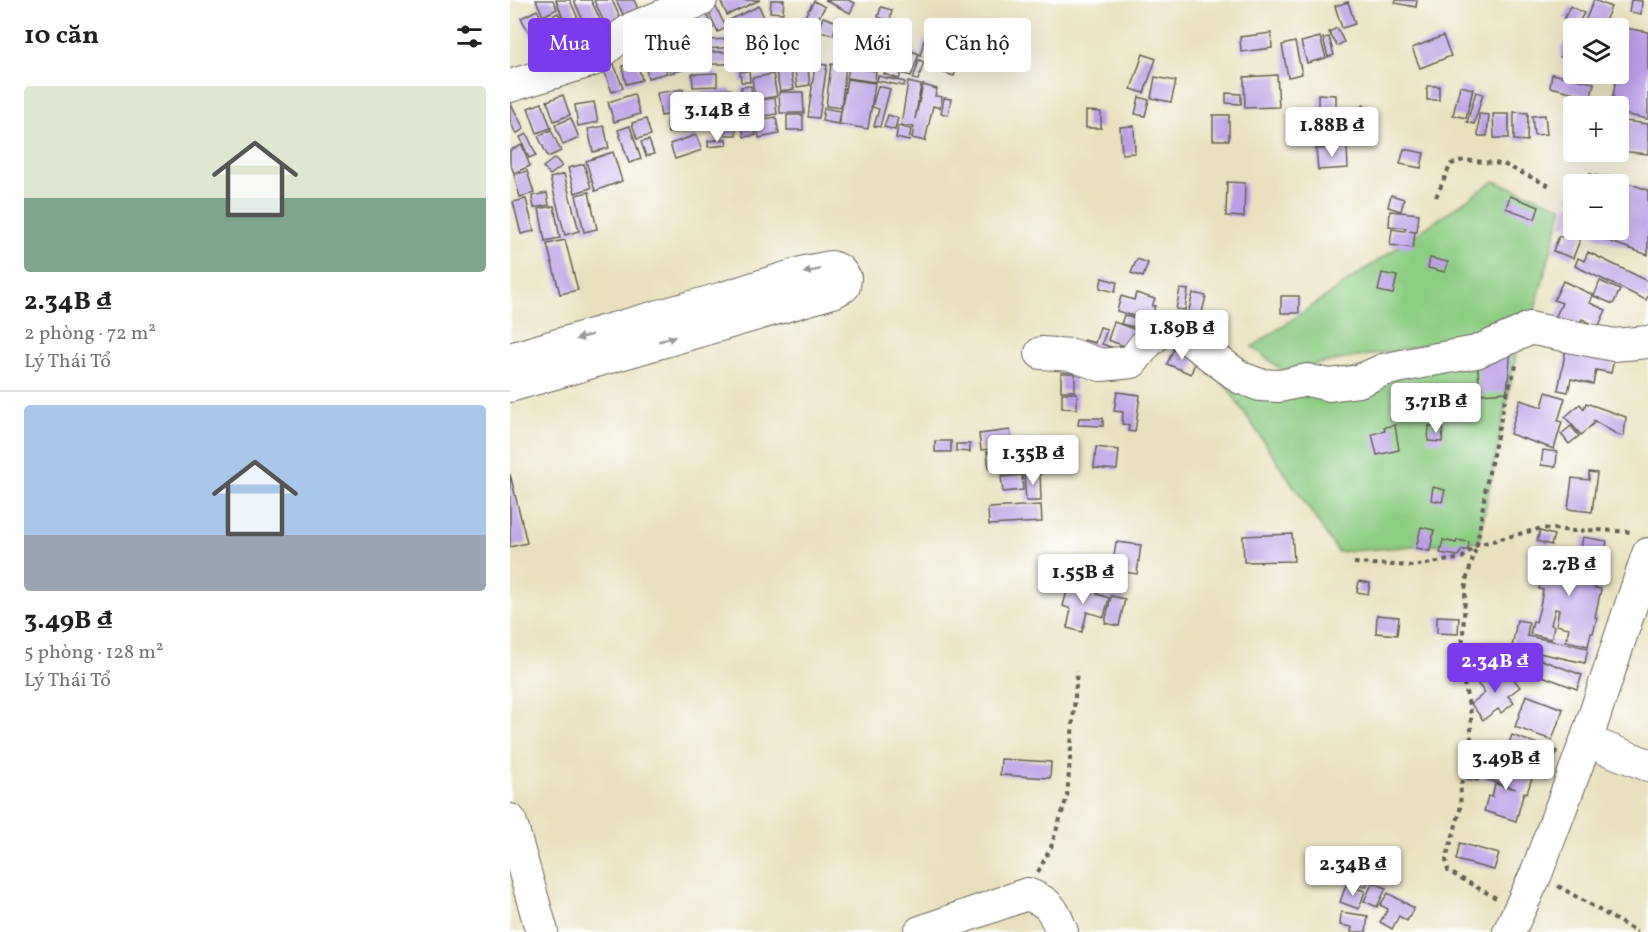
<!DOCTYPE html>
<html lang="vi">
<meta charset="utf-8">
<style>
:root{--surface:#fff;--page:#f2f2f2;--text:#202124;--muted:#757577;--line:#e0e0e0;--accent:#7c3aed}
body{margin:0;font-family:Vollkorn,serif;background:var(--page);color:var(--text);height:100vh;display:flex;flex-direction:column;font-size:22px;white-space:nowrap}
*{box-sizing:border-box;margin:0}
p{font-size:20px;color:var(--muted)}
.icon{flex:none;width:33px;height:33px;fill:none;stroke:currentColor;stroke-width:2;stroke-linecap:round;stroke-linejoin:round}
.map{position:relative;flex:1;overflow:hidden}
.side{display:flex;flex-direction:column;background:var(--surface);width:510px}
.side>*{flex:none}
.top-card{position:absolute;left:18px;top:18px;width:570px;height:54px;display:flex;gap:12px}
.tools{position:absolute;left:1053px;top:18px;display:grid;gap:12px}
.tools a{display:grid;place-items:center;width:66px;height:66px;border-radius:6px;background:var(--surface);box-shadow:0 6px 24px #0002;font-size:30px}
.price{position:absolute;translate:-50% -51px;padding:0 14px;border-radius:6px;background:#fff;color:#222;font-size:20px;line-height:39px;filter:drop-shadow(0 2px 3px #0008)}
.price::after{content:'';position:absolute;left:50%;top:36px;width:18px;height:14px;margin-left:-9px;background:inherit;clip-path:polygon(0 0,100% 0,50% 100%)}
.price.on{background:var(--accent);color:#fff}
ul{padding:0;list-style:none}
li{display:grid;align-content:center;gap:12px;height:318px;padding:0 24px}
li+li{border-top:2px solid var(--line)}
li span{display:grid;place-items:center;height:186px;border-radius:6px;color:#555}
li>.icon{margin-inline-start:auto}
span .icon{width:108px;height:108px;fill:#fffc;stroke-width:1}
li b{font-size:26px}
h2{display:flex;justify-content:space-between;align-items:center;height:72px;padding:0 24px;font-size:26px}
.tag{padding:0 21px;border-radius:6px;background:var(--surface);box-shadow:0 6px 24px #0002;font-size:21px;line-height:54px}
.tag.on{background:var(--accent);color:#fff}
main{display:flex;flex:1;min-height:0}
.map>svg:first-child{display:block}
.green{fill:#8dcc83;stroke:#547450;stroke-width:1.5}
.building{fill:#bb9fe6}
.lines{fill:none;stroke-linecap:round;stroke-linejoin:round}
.minor-casing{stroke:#646154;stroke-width:34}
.path{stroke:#646154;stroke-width:4;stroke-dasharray:4.5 4.5;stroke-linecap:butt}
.minor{stroke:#fff;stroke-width:32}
.oneway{fill:#999}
</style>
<main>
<section class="side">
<h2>10 căn<svg class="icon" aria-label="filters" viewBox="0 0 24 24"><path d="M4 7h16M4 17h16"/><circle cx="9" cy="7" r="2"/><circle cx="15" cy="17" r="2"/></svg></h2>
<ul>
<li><span style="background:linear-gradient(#dfe7d0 60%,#7fa58c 0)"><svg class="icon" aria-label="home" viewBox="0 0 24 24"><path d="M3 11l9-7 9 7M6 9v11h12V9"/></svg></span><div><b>2.34B ₫</b><p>2 phòng · 72 m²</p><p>Lý Thái Tổ</p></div></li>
<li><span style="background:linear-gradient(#a9c7e8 70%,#9aa5b1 0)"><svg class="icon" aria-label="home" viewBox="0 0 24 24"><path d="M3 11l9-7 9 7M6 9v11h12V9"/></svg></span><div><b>3.49B ₫</b><p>5 phòng · 128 m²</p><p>Lý Thái Tổ</p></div></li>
</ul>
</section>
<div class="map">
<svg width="1138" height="932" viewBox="0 0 1138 932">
<rect width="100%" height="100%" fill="#fff"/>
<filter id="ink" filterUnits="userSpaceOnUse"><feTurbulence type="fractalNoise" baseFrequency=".0167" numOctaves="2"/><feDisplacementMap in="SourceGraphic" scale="12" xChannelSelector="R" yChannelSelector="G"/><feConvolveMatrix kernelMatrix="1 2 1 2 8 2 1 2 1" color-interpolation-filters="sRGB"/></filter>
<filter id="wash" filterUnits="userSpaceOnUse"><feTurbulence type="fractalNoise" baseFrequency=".008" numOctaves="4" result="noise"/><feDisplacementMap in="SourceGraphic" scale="24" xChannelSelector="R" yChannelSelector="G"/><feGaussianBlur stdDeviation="1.35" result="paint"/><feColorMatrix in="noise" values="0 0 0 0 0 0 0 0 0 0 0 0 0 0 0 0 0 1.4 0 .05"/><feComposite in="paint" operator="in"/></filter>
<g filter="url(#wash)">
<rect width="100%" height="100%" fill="#e9e1bd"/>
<!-- green -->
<g class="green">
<polygon points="984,181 1053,207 1020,327 772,370 742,347"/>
<polygon points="1006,355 969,541 828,552 713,381"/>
</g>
<g id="blocks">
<!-- building -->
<g class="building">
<polygon points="26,0 43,0 47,9 33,16"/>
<polygon points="46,0 60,0 69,21 56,26"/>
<polygon points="64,0 81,0 92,24 77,30"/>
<polygon points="84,0 102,0 112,22 97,29"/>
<polygon points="106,0 124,0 130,13 116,20"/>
<polygon points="210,0 250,0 217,15"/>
<polygon points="261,0 274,0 273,13 260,12"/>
<polygon points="315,0 338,0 345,3 340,13"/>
<polygon points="886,0 907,0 906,7 885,3"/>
<polygon points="1084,0 1101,7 1092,28 1072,28"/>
<polygon points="1121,0 1132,1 1131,14 1119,12"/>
<polygon points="304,1 315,7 301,30 290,24"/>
<polygon points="838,2 845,24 832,28 825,6"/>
<polygon points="249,6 256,22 245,27 246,28 230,36 221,19"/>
<polygon points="1060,6 1074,13 1067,25 1054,19"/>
<polygon points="206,7 216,28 208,32 198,11"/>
<polygon points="371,7 382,10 380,21 368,17"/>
<polygon points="194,9 203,28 195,32 186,13"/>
<polygon points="27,10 33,21 48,13 58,31 27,47 11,18"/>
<polygon points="177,13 190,34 182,39 169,18"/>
<polygon points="313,17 327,22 323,35 308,30"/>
<polygon points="335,19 366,30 360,47 329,36"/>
<polygon points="163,20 172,34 161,41 164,46 156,51 144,32"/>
<polygon points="827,28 834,42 827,46 819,32"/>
<polygon points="1115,28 1138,32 1138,119 1108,113 1108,106 1101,106 1107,74 1108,74 1108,65"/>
<polygon points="137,32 142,52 129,55 124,35"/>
<polygon points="761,33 762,48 731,52 730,37"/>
<polygon points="387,35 393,38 391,42 401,44 399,50 409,54 401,76 391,73 389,79 374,74"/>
<polygon points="933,36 941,56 910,68 902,48"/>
<polygon points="810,37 816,58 797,63 791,42"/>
<polygon points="819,37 824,55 818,57 813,38"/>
<polygon points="222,39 223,47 197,49 196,40"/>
<polygon points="414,40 421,41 417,57 410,56"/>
<polygon points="785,42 792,74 778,77 772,45"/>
<polygon points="1052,45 1061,46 1060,58 1050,57"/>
<polygon points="276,47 284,89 270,91 261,49"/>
<polygon points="422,48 428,50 425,64 419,62"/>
<polygon points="181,52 184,65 175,67 173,53"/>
<rect x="187" y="52" width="38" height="12"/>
<polygon points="230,52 240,52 241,68 230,68"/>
<polygon points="168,53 173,70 160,73 156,57"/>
<polygon points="633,54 646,59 634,93 621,89"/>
<polygon points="153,59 157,73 138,78 135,63"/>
<polygon points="297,60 300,85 287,87 284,61"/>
<polygon points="409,60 414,62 408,80 403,79"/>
<polygon points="127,62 132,80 116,84 112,66"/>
<polygon points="104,64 113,88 102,92 93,68"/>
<polygon points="305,64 317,65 309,118 298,117"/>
<polygon points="321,64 336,66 331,108 316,106"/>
<polygon points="431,65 446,70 444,76 428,71"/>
<polygon points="339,67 366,71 365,82 337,78"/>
<polygon points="239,71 240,82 231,82 230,72"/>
<polygon points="207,73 207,86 183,87 182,74"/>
<polygon points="263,74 267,96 245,100 242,78"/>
<polygon points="1042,74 1084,83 1081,97 1040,87"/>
<polygon points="767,75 769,107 735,108 734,77"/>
<polygon points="368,76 395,82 394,86 367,81"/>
<polygon points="645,77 666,81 661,102 641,98"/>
<polygon points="337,79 365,83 358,129 329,124"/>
<polygon points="398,82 411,85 405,119 413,85 427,89 425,96 432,97 430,108 423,106 415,141 402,138 404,127 391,125"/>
<polygon points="241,86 242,100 233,101 231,87"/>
<polygon points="368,86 380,89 370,127 364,126 369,109 362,107"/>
<rect x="917" y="86" width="12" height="14"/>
<polygon points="950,86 963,89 956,118 943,115"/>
<polygon points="173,89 177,111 151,116 147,93"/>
<polygon points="221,89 223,101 193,104 192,92"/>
<polygon points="269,92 293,92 294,113 270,113"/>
<polygon points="966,92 973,94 964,124 957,122"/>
<polygon points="716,93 731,94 731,104 716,103"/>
<polygon points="124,94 130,114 104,122 98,102"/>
<polygon points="808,94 826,95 826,127 808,126"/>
<polygon points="53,95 60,115 44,121 37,101"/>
<polygon points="629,97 639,100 635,116 625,114"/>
<polygon points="265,98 267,114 248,117 245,101"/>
<polygon points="434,98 441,99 438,115 431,113"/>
<polygon points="0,102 14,129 6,134 0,121"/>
<polygon points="84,102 88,122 68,126 65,105"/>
<polygon points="32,103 41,128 27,133 18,108"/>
<polygon points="221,105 222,116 195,118 194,107"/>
<polygon points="854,105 866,129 856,134 844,110"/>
<polygon points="314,108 330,111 328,124 312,121"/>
<polygon points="576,111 591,112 591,128 576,128"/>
<polygon points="1004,112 1018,113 1017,141 1004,140"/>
<polygon points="969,114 979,115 977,136 968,136"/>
<polygon points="983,114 999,114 999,138 984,138"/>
<rect x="277" y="115" width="16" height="15"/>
<polygon points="378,115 388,118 385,130 374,127"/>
<rect x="703" y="115" width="16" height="25"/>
<polygon points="1035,115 1037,134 1024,135 1022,116"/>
<polygon points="176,117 178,131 158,133 157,119"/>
<polygon points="266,117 269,134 249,138 247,120"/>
<polygon points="843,117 852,137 844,140 834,121"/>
<polygon points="61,118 69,138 53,145 45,125"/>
<polygon points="136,119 141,135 127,139 122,123"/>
<polygon points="1114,121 1138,124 1138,154 1110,151"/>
<rect x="215" y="122" width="11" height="13"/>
<polygon points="245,123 246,135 234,137 232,124"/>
<polygon points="94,126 99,148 83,152 78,129"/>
<polygon points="120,126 131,159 119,163 108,130"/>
<polygon points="388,126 401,129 399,141 386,138"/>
<polygon points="624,126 625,153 612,154 610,127"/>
<polygon points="41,130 51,151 38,157 28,136"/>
<polygon points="17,134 26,155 19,158 10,137"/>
<polygon points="186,135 192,150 165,159 160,144"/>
<polygon points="216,139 217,145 198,147 198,141"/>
<polygon points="139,140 144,154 136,156 131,142"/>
<polygon points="12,145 20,166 4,173 0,163 0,150"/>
<polygon points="837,147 838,168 808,170 806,149"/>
<polygon points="894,149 914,153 911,168 890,164"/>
<polygon points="103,152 112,181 85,191 76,161"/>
<polygon points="45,158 52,166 40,175 33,167"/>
<polygon points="74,164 81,188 65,193 58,168"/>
<polygon points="17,171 24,193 10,197 4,175"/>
<polygon points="54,174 69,231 55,235 40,178"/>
<polygon points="1080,174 1093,177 1091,184 1077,184"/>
<polygon points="1098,176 1138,190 1138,255 1078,234 1080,230 1108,230 1108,184 1095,184"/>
<polygon points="1062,180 1069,182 1069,184 1064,184 1064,200 1058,199"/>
<polygon points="717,182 735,183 734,217 716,216"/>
<polygon points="79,192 87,229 74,232 66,195"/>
<polygon points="37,193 39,205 24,208 22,196"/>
<polygon points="881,195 894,199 891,211 878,207"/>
<polygon points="1000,196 1029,207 1025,219 996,208"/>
<polygon points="16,199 24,231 11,234 3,202"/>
<polygon points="1057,203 1064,205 1064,230 1073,232 1063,258 1043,251 1049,236 1058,239 1062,227 1052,224"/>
<polygon points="44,206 50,238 35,241 29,209"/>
<polygon points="880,211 909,214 907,232 899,231 905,232 903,248 880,245 882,229 895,231 896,228 879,226"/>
<polygon points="55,240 68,290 50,294 37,244"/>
<polygon points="1078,252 1138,281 1138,296 1136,300 1065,266 1068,258 1074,261"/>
<polygon points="920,258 938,262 935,272 918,268"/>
<polygon points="627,259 638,263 633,277 621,273"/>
<polygon points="872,273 887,276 883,294 868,291"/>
<polygon points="592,278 607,282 605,292 590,288"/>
<polygon points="1053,281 1083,295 1080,303 1096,310 1088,327 1072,319 1067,329 1045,318 1052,303 1044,300"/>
<polygon points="1090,281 1110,290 1103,304 1084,296"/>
<polygon points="670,289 678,290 675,310 666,309"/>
<polygon points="626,293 645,299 642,306 645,306 641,321 607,311 611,296 624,300"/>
<polygon points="683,293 696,296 691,317 678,314"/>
<rect x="771" y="296" width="18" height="17"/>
<polygon points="614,315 631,320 629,328 611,324"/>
<polygon points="604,322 626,330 620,348 598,340"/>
<polygon points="590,327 597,329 592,344 607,349 571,353 574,340 585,343"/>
<polygon points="1057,343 1105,355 1101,373 1086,370 1083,384 1061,379 1058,392 1048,390"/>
<polygon points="987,347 1001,349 997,392 970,394 967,361 988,360"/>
<polygon points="664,348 687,357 681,374 657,364"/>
<rect x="551" y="373" width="14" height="18"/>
<polygon points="607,392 630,395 625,432 618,431 619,425 612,424 613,412 604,411"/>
<polygon points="1036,392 1055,398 1048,421 1052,422 1044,449 1000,434 1010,400 1032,407"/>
<polygon points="552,393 567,393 567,409 552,408"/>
<polygon points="1076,403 1116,417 1114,436 1108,435 1083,420 1085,422 1071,435 1055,417 1070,404 1074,409"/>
<polygon points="569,418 593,418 593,426 568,425"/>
<polygon points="885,425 889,450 867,455 862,434 875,431 874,427"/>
<polygon points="919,426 933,427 932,442 918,441"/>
<polygon points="1061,426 1069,436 1059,444 1051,434"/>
<polygon points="500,430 502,447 471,450 469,434"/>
<rect x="425" y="441" width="16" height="11"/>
<polygon points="446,444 460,444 460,452 446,451"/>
<polygon points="586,447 609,450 607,470 584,468"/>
<polygon points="520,449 522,466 508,467 509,473 492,474 492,468 479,469 477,452"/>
<polygon points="1033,450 1047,452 1046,467 1031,465"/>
<polygon points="530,471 531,501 516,501 514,472"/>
<polygon points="1079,472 1087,473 1082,512 1058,509 1062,478 1079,480"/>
<polygon points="0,474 17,543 0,547"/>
<polygon points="512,475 513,490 493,492 491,477"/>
<polygon points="923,487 935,490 932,502 921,500"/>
<polygon points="531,505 532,522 479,525 478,508"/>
<polygon points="911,527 924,530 920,551 906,548"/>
<polygon points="1030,531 1044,535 1041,545 1027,541"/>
<polygon points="782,534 784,561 734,562 733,536"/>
<polygon points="1073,537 1097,541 1094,557 1070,553"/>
<polygon points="933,540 946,543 947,540 959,542 958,550 952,550 948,556 930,553"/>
<polygon points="606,542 631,545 627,574 602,570"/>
<polygon points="1050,550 1093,559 1085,588 1091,589 1085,617 1087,618 1083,633 1081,633 1078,646 1056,641 1059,628 1046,625 1049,610 1045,609 1041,625 1044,626 1041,639 1020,634 1023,621 1026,622 1030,606 1033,590 1029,589 1035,561 1047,564"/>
<polygon points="849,581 860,583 858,594 847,592"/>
<polygon points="559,583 588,590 587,594 599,598 594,617 577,612 572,632 557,628 561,609 553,606"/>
<polygon points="601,596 615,599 609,626 595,623"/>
<polygon points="867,615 889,617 887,635 866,633"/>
<polygon points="927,616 949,617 948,634 927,633"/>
<polygon points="1007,620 1019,622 1017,636 1078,648 1075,663 1015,650 1014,655 1001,653"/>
<polygon points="1029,659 1072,675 1067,689 1024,673"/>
<polygon points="995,668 1010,687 998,696 1004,703 991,713 988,709 973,720 961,704 975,693 967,683 980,673 983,676"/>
<polygon points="1016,695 1053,709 1042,740 1005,727"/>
<polygon points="1002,735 1047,751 1042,765 1030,760 1024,777 991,765"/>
<polygon points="491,759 541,762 540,778 490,775"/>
<polygon points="960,759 971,761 968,781 956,779"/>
<polygon points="978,762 1022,778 1017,793 1014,792 1006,821 974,811 978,796 982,797 985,784 1006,789 973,778"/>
<polygon points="950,843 989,854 984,870 946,860"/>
<polygon points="827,863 860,871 856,887 823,879"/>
<polygon points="863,882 876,888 867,907 854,901"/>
<polygon points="836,885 855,891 849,909 830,902"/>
<polygon points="878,893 904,908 897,921 889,916 882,929 870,922 878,909 870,905"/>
<polygon points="831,912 858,916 856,932 841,932 842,927 830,925"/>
</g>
</g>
</g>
<g filter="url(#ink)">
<use href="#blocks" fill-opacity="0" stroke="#646154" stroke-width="1.5"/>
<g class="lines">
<!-- minor casing -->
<g class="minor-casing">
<g id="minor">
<polyline points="0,86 83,60 101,44 123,28 191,0"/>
<polyline points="531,353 562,355 591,365 622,362 635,345 652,329 665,329 731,378 750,385 770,386 797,380 819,385 849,381 873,370 916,361 966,352 1013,332 1019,328 1104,345 1138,342"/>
<polyline points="0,359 78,336 210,299 295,272 321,267 329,270 335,278 334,286 323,292 0,386"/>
<polyline points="1076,741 1138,765"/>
<polyline points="0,820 32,932"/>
<path d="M410,932L517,894C541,903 543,909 552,932"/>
<polyline points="999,932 1026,874 1076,741 1138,554"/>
</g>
</g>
<!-- path -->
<g class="path">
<polyline points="926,197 941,164 954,160 993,164 1040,186"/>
<polyline points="844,563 903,566 952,558 967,545 1032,528 1064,531 1087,530 1122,532"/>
<polyline points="528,872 541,847 557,797 567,671"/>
<polyline points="1048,886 1127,932"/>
<polyline points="986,898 938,871 936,860 950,811 951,785 961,741 961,714 951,670 956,581 967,545 976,486 995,400 1007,363"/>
</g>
<!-- minor -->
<use href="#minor" class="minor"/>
</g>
<!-- one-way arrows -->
<defs><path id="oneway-solid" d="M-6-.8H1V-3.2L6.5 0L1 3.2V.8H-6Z" transform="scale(1.5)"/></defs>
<g class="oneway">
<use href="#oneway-solid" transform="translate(302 271) rotate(168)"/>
<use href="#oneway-solid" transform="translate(74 337) rotate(164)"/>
<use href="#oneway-solid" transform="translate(157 339) rotate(-16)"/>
</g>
</g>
</svg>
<div class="tools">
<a><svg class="icon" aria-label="layers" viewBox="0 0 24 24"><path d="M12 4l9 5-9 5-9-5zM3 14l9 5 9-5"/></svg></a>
<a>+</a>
<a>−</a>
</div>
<b class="price" style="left:207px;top:143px">3.14B ₫</b>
<b class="price" style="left:822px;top:158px">1.88B ₫</b>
<b class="price" style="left:672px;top:361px">1.89B ₫</b>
<b class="price" style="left:926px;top:434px">3.71B ₫</b>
<b class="price" style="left:523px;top:486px">1.35B ₫</b>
<b class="price" style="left:1059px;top:597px">2.7B ₫</b>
<b class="price" style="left:573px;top:605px">1.55B ₫</b>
<b class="price on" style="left:985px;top:694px">2.34B ₫</b>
<b class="price" style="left:996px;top:791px">3.49B ₫</b>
<b class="price" style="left:843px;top:897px">2.34B ₫</b>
<div class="top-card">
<a class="tag on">Mua</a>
<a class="tag">Thuê</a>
<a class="tag">Bộ lọc</a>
<a class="tag">Mới</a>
<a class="tag">Căn hộ</a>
</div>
</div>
</main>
